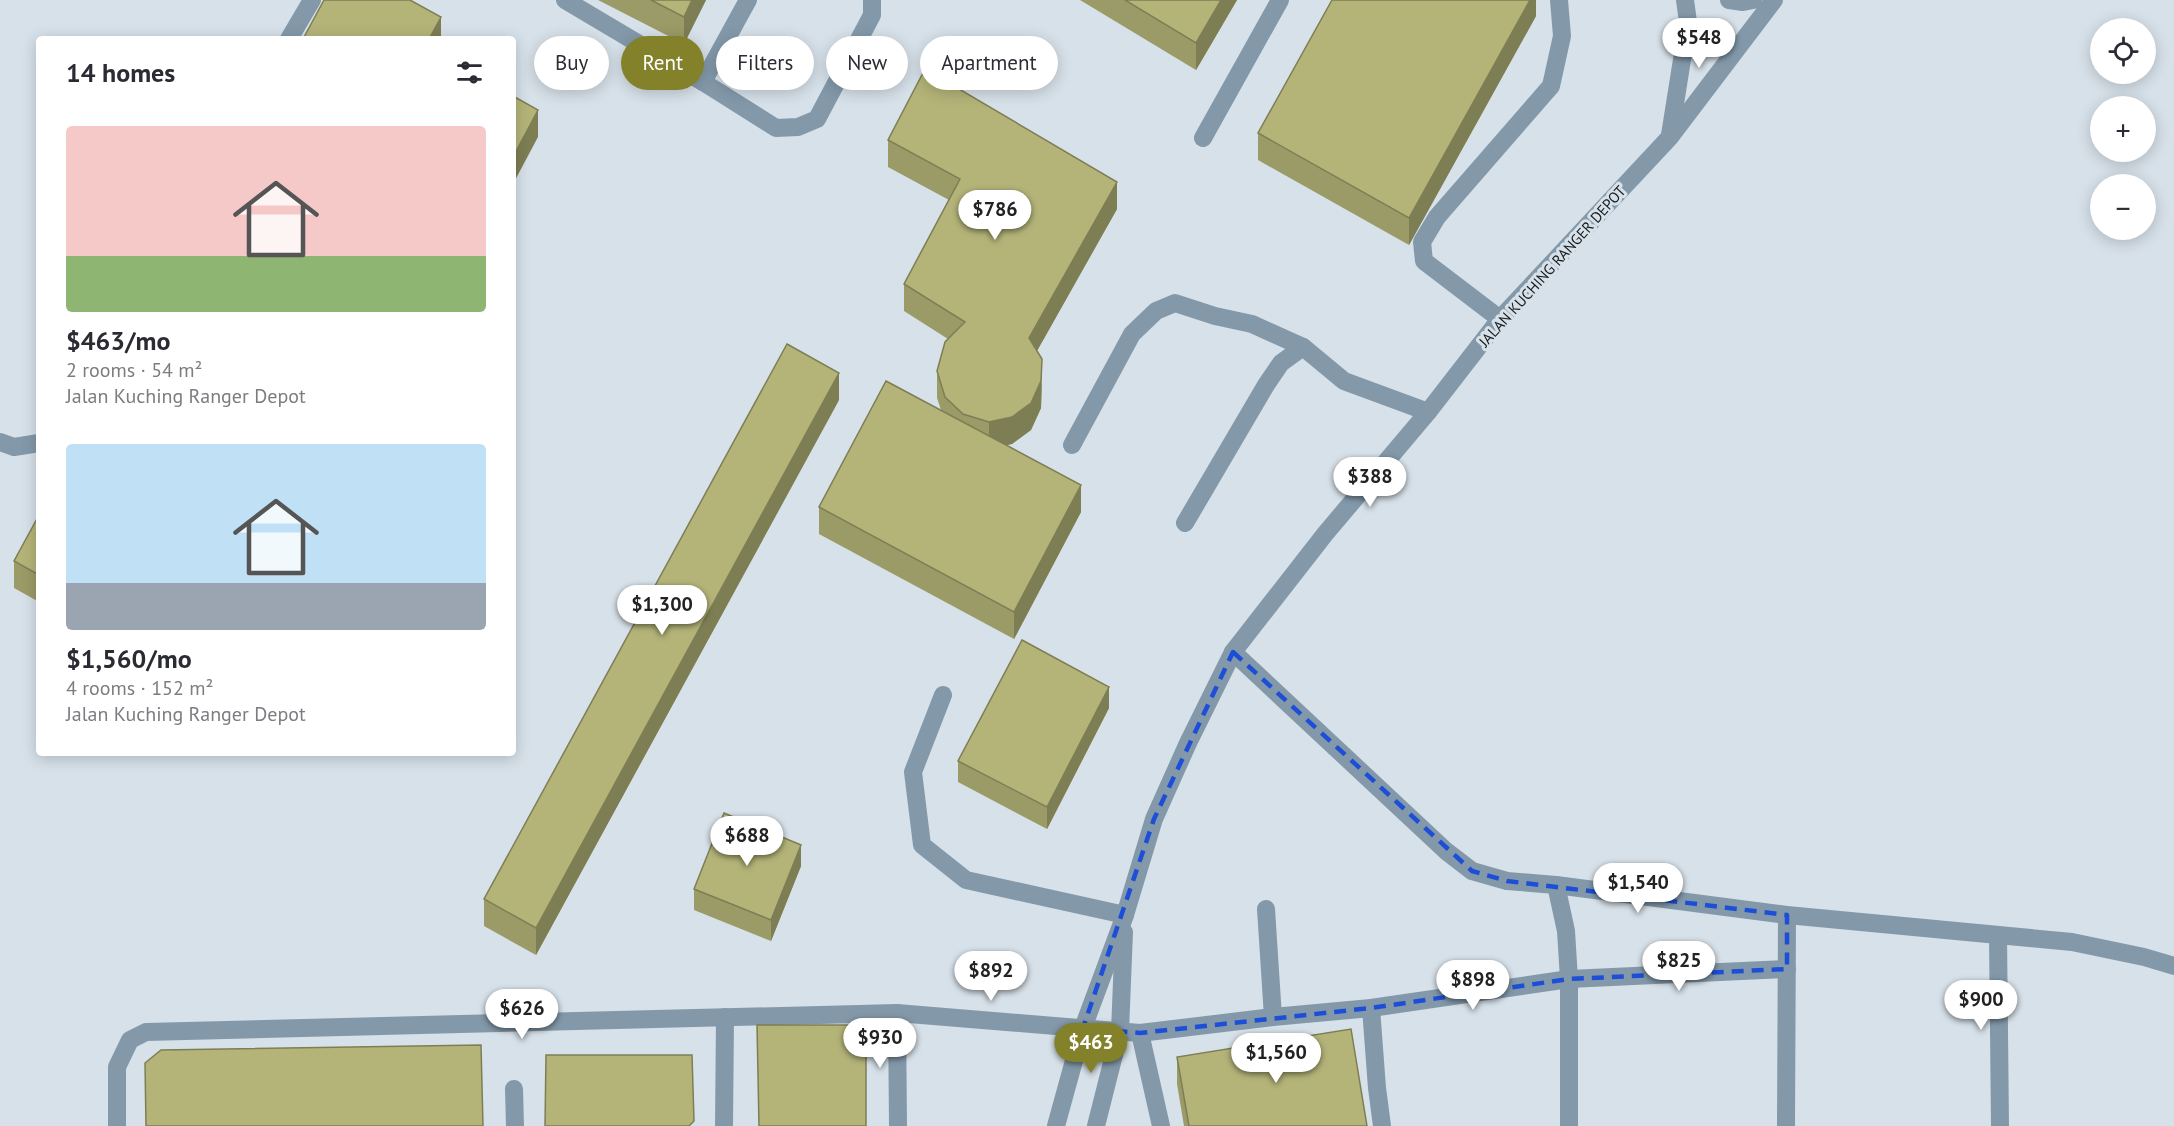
<!DOCTYPE html>
<meta charset="utf-8">
<style>
:root{--surface:#fff;--page:#f2f2f3;--text:#2b2b33;--muted:#7c7c81;--accent:#83812a}
body{margin:0;font-family:"PT Sans",sans-serif;background:var(--page);color:var(--text);height:100vh;display:flex;flex-direction:column;font-size:22px;white-space:nowrap}
*{box-sizing:border-box;margin:0}
p{font-size:20px;color:var(--muted)}
.icon{flex:none;width:33px;height:33px;fill:none;stroke:currentColor;stroke-width:2;stroke-linecap:round;stroke-linejoin:round}
.map{position:relative;flex:1;overflow:hidden}
.drawer{position:absolute;left:36px;top:36px;width:480px;height:720px;display:flex;flex-direction:column;background:var(--surface);border-radius:6px;box-shadow:0 3px 15px #0003}
.drawer>*{flex:none}
.top-card{position:absolute;left:534px;top:36px;width:570px;height:54px;display:flex;gap:12px}
.tools{position:absolute;left:2090px;top:18px;display:grid;gap:12px}
.tools a{display:grid;place-items:center;width:66px;height:66px;border-radius:50%;background:var(--surface);box-shadow:0 3px 15px #0003;font-size:30px}
.price{position:absolute;translate:-50% -51px;padding:0 14px;border-radius:21px;background:#fff;color:#222;font-size:20px;line-height:39px;filter:drop-shadow(0 2px 3px #0008)}
.price::after{content:'';position:absolute;left:50%;top:36px;width:18px;height:14px;margin-left:-9px;background:inherit;clip-path:polygon(0 0,100% 0,50% 100%)}
.price.current{background:var(--accent);color:#fff}
ul{padding:0;list-style:none}
li{display:grid;align-content:center;gap:12px;height:318px;padding:0 30px}
li span{display:grid;place-items:center;height:186px;border-radius:6px;color:#555}
li>.icon{margin-inline-start:auto}
span .icon{width:108px;height:108px;fill:#fffc;stroke-width:1}
li b{font-size:26px}
h2{display:flex;justify-content:space-between;align-items:center;height:72px;padding:0 30px;font-size:26px}
.pill{padding:0 21px;border-radius:27px;background:var(--surface);box-shadow:0 3px 15px #0003;font-size:21px;line-height:54px}
.pill.current{background:var(--accent);color:#fff}
.map>svg:first-child{display:block}
.lines{fill:none;stroke-linecap:round;stroke-linejoin:round}
.minor{stroke:#8399aa;stroke-width:18}
.wall{fill:#9b9b68}
.shaded-wall{fill:#7e7e55}
.building{fill:#b4b479;stroke:#7e7e55;stroke-width:1.5}
.marked{fill:none;stroke:#1d4ed8;stroke-width:4.5;stroke-dasharray:12 8;stroke-linejoin:round}
.labels{text-anchor:middle;dominant-baseline:central;stroke-width:6;stroke-linejoin:round;paint-order:stroke}
.street-label{font-size:15px;fill:#161a1c;stroke:#d7e1e9}
</style>
<div class="map">
<svg width="2174" height="1126" viewBox="0 0 2174 1126">
<rect width="100%" height="100%" fill="#d7e1e9"/>
<g class="lines">
<!-- minor -->
<g class="minor">
<polyline points="565,0 703,82 776,128 798,127 817,119 872,15 872,0"/>
<polyline points="1729,0 1743,2 1753,0"/>
<polyline points="289,39 312,0"/>
<polyline points="703,82 748,0"/>
<polyline points="1670,135 1688,22 1685,0"/>
<polyline points="1203,138 1280,0"/>
<polyline points="1500,319 1424,261 1422,242 1437,217 1551,86 1562,36 1559,0"/>
<polyline points="0,442 14,447 39,443"/>
<polyline points="1072,445 1132,334 1156,311 1175,303 1215,316 1252,324 1303,347"/>
<polyline points="1185,523 1266,385 1281,363 1303,347 1344,381 1428,412"/>
<polyline points="1233,652 1446,851 1472,871 1507,881 1556,885 1787,915 2072,942 2144,957 2174,966"/>
<polyline points="943,695 913,772 922,845 966,880 1125,915"/>
<polyline points="1556,885 1566,931 1569,979 1569,1126"/>
<polyline points="1266,909 1273,1017"/>
<polyline points="1998,935 2000,1126"/>
<polyline points="1371,1008 1377,1088 1382,1126"/>
<polyline points="897,1013 898,1126"/>
<polyline points="1140,1033 1161,1126"/>
<polyline points="514,1089 515,1126"/>
<polyline points="117,1126 117,1067 130,1040 146,1032 897,1013 1140,1033 1273,1017 1371,1008 1569,979 1787,969"/>
<polyline points="724,1126 725,1017"/>
<polyline points="1056,1126 1083,1028 1125,915 1154,819 1188,743 1233,652 1325,534 1428,412 1500,319 1670,137 1774,0"/>
<polyline points="1096,1126 1120,1031 1124,932"/>
<polyline points="1786,1126 1787,915"/>
</g>
</g>
<!-- wall -->
<g class="wall">
<polygon points="598,0 706,0 684,44"/>
<polygon points="1080,0 1237,0 1196,70"/>
<polygon points="1536,0 1536,16 1409,245 1258,160 1258,133"/>
<polygon points="888,140 1117,209 1037,351 1042,386 1041,408 1031,430 1012,444 1007,445 1081,512 1014,639 819,534 819,507 941,410 937,398 937,371 948,339 904,311 904,284 949,200 888,167"/>
<polygon points="839,400 536,955 484,926 484,899"/>
<polygon points="39,515 39,602 14,588 14,561"/>
<polygon points="1109,708 1047,829 958,782 958,761"/>
<polygon points="801,866 771,941 694,910 694,889"/>
<polygon points="757,1025 866,1126 759,1126"/>
<polygon points="1177,1057 1367,1126 1184,1126 1177,1084"/>
</g>
<!-- shaded-wall -->
<g class="shaded-wall">
<polygon points="692,0 706,0 684,44 684,17"/>
<polygon points="1221,0 1237,0 1196,70 1196,43"/>
<polygon points="1530,0 1536,0 1536,16 1409,245 1409,218"/>
<polygon points="441,17 441,39 429,39"/>
<polygon points="538,110 538,137 513,184 513,157"/>
<polygon points="1117,182 1117,209 1029,365 1029,338"/>
<polygon points="1042,359 1041,408 1031,430 1012,444 989,449 989,422"/>
<polygon points="839,373 839,400 536,955 536,928"/>
<polygon points="1081,485 1081,512 1014,639 1014,612"/>
<polygon points="1109,687 1109,708 1047,829 1047,807"/>
<polygon points="801,845 801,866 771,941 771,920"/>
</g>
<!-- building -->
<g class="building">
<polygon points="324,0 410,0 441,17 429,39 303,39"/>
<polygon points="651,0 692,0 684,17"/>
<polygon points="1125,0 1221,0 1196,43"/>
<polygon points="1332,0 1530,0 1409,218 1258,133"/>
<polygon points="925,69 1117,182 1029,338 1042,359 1041,381 1031,403 1012,417 989,422 963,414 945,397 937,371 945,342 965,322 904,284 960,179 888,140"/>
<polygon points="513,96 538,110 513,157"/>
<polygon points="787,344 839,373 536,928 484,899"/>
<polygon points="886,381 1081,485 1014,612 819,507"/>
<polygon points="39,515 39,575 14,561"/>
<polygon points="1022,640 1109,687 1047,807 958,761"/>
<polygon points="724,813 801,845 771,920 694,889"/>
<polygon points="757,1025 866,1025 866,1126 759,1126"/>
<polygon points="1351,1029 1367,1126 1189,1126 1177,1057"/>
<polygon points="481,1045 483,1126 146,1126 145,1063 161,1050"/>
<polygon points="546,1055 692,1055 694,1121 689,1126 545,1126"/>
</g>
<!-- marked area -->
<path class="marked" d="M1233,652L1472,871L1507,881L1787,915V969L1569,979L1371,1008L1140,1033L1083,1028L1154,819Z"/>
<g class="labels">
<!-- street labels -->
<g class="street-label">
<text transform="translate(1552 266) rotate(-48)">JALAN KUCHING RANGER DEPOT</text>
</g>
</g>
</svg>
<div class="tools">
<a><svg class="icon" aria-label="locate" viewBox="0 0 24 24"><circle cx="12" cy="12" r="6"/><path d="M12 2v4M12 18v4M2 12h4M18 12h4"/></svg></a>
<a>+</a>
<a>−</a>
</div>
<b class="price" style="left:1699px;top:69px">$548</b>
<b class="price" style="left:995px;top:241px">$786</b>
<b class="price" style="left:1370px;top:508px">$388</b>
<b class="price" style="left:662px;top:636px">$1,300</b>
<b class="price" style="left:747px;top:867px">$688</b>
<b class="price" style="left:1638px;top:914px">$1,540</b>
<b class="price" style="left:1679px;top:992px">$825</b>
<b class="price" style="left:991px;top:1002px">$892</b>
<b class="price" style="left:1473px;top:1011px">$898</b>
<b class="price" style="left:1981px;top:1031px">$900</b>
<b class="price" style="left:522px;top:1040px">$626</b>
<b class="price" style="left:880px;top:1069px">$930</b>
<b class="price current" style="left:1091px;top:1074px">$463</b>
<b class="price" style="left:1276px;top:1084px">$1,560</b>
<div class="top-card">
<a class="pill">Buy</a>
<a class="pill current">Rent</a>
<a class="pill">Filters</a>
<a class="pill">New</a>
<a class="pill">Apartment</a>
</div>
<section class="drawer">
<h2>14 homes<svg class="icon" aria-label="filters" viewBox="0 0 24 24"><path d="M4 7h16M4 17h16"/><circle cx="9" cy="7" r="2"/><circle cx="15" cy="17" r="2"/></svg></h2>
<ul>
<li><span style="background:linear-gradient(#f6c9c9 70%,#8fb573 0)"><svg class="icon" aria-label="home" viewBox="0 0 24 24"><path d="M3 11l9-7 9 7M6 9v11h12V9"/></svg></span><div><b>$463/mo</b><p>2 rooms · 54 m²</p><p>Jalan Kuching Ranger Depot</p></div></li>
<li><span style="background:linear-gradient(#bfe0f5 75%,#9aa5b1 0)"><svg class="icon" aria-label="home" viewBox="0 0 24 24"><path d="M3 11l9-7 9 7M6 9v11h12V9"/></svg></span><div><b>$1,560/mo</b><p>4 rooms · 152 m²</p><p>Jalan Kuching Ranger Depot</p></div></li>
</ul>
</section>
</div>
